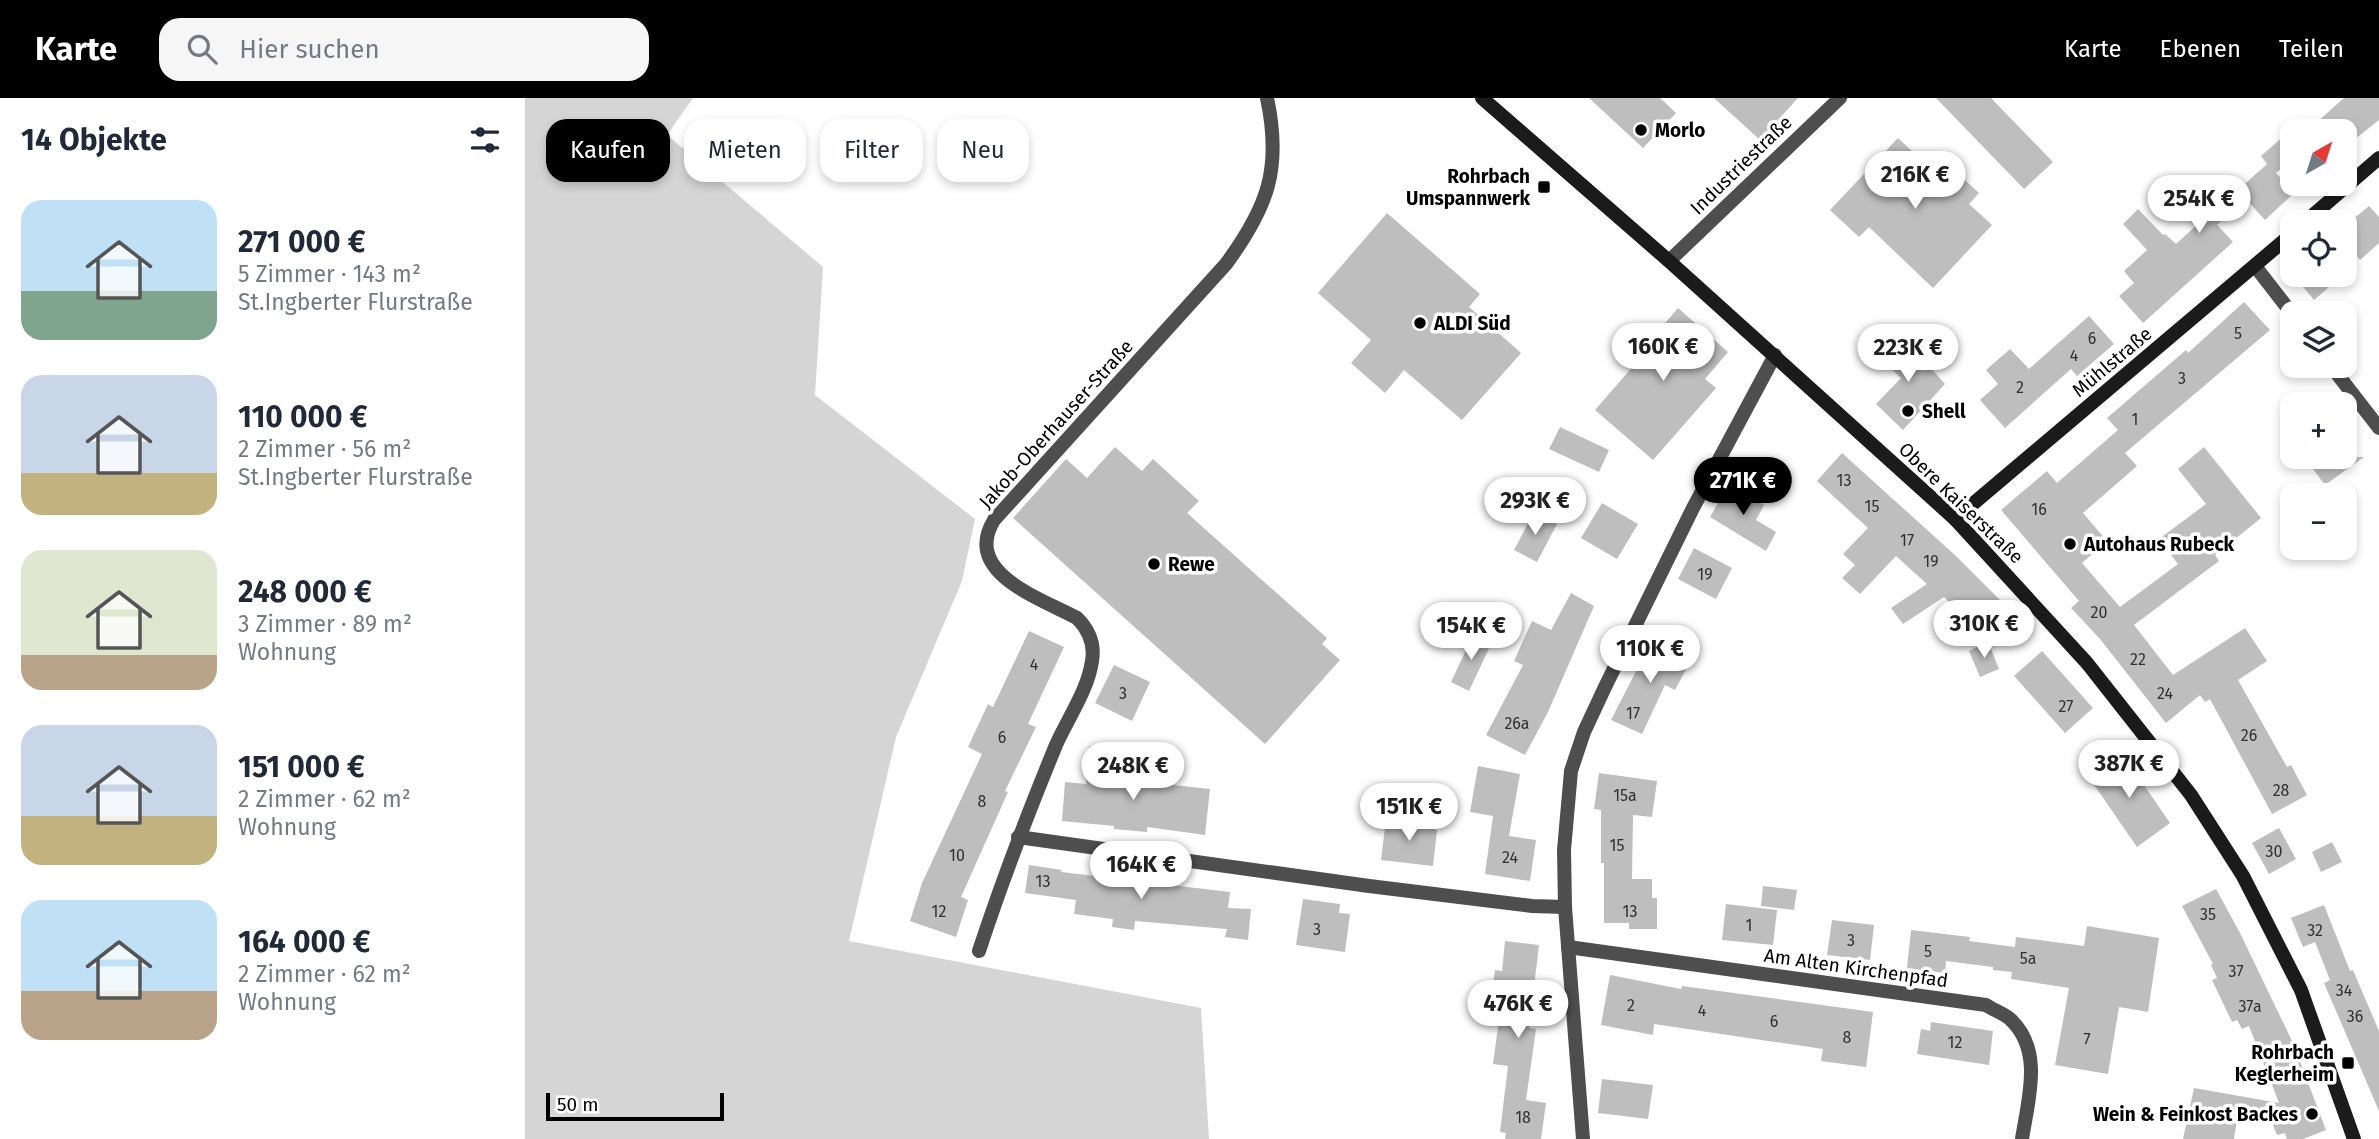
<!DOCTYPE html>
<html lang="de">
<meta charset="utf-8">
<style>
:root{--surface:#fff;--page:#f6f6f7;--text:#1f2937;--muted:#747a83;--accent:#000}
body{margin:0;font-family:"Fira Sans",sans-serif;background:var(--page);color:var(--text);height:100vh;display:flex;flex-direction:column;font-size:26px;white-space:nowrap}
*{box-sizing:border-box;margin:0}
p{font-size:23px;color:var(--muted)}
.icon{flex:none;width:38px;height:38px;fill:none;stroke:currentColor;stroke-width:2;stroke-linecap:round;stroke-linejoin:round}
.map{position:relative;flex:1;overflow:hidden}
.details{display:flex;flex-direction:column;background:var(--surface);width:525px}
.details>*{flex:none}
.banner{position:absolute;left:21px;top:21px;width:665px;height:63px;display:flex;gap:14px}
.needle{width:46px;rotate:39deg}
.fabs{position:absolute;left:1755px;top:21px;display:grid;gap:14px}
.fabs a{display:grid;place-items:center;width:77px;height:77px;border-radius:14px;background:var(--surface);box-shadow:0 4px 10px #0003;font-size:35px}
.scale{position:absolute;left:21px;bottom:18px;width:178px;box-sizing:border-box;padding-left:7px;border:4px solid #000;border-top:0;font-size:19px;line-height:24px;white-space:nowrap;color:#000;-webkit-text-stroke:5px #fff;paint-order:stroke}
.price{position:absolute;translate:-50% -60px;padding:0 16px;border-radius:24px;background:#fff;color:#222;font-size:23px;line-height:46px;filter:drop-shadow(0 2px 4px #0008)}
.price::after{content:'';position:absolute;left:50%;top:42px;width:21px;height:16px;margin-left:-10px;background:inherit;clip-path:polygon(0 0,100% 0,50% 100%)}
.price.active{background:var(--accent);color:#fff}
ul{padding:0;list-style:none}
li{display:flex;align-items:center;gap:21px;height:175px;padding:0 21px}
li span{display:grid;place-items:center;flex:none;width:196px;height:140px;border-radius:21px;color:#555}
li>.icon{margin-inline-start:auto}
span .icon{width:84px;height:84px;fill:#fffc;stroke-width:1}
li b{font-size:30px}
h2{display:flex;justify-content:space-between;align-items:center;height:84px;padding:0 21px;font-size:30px}
.chip{padding:0 24px;border-radius:21px;background:var(--surface);box-shadow:0 4px 10px #0003;font-size:24px;line-height:63px}
.chip.active{background:var(--accent);color:#fff}
header{display:flex;align-items:center;gap:42px;box-sizing:border-box;height:98px;padding:0 35px;background:var(--accent);color:#fff}
header strong{font-size:33px}
nav{display:flex;gap:38px;margin-inline-start:auto;font-size:24px}
.search{width:490px;height:63px;background:var(--page);display:flex;align-items:center;gap:18px;box-sizing:border-box;padding:0 24px;border-radius:21px;color:var(--muted);font-size:26px}
main{display:flex;flex:1;min-height:0}
.map>svg:first-child{display:block}
.green{fill:#d5d5d5}
.building{fill:#bebebe}
.lines{fill:none;stroke-linecap:round;stroke-linejoin:round}
.street{stroke:#4e4e4e;stroke-width:14}
.secondary{stroke:#1b1b1b;stroke-width:14}
.poi-dot{fill:#000;stroke:#fff;stroke-width:2.5}
.labels{text-anchor:middle;dominant-baseline:central;stroke-width:7;stroke-linejoin:round;paint-order:stroke}
.number-label{font-size:16px;fill:#303030}
.poi-label{font-size:19px;font-weight:bold;fill:#000;stroke:#fff;text-anchor:start}
.street-label{font-size:19px;fill:#000;stroke:#fff}
</style>
<header>
<strong>Karte</strong>
<div class="search"><svg class="icon" aria-label="search" viewBox="0 0 24 24"><circle cx="10" cy="10" r="6"/><path d="M15 15l6 6"/></svg>Hier suchen</div>
<nav><a>Karte</a><a>Ebenen</a><a>Teilen</a></nav>
</header>
<main>
<section class="details">
<h2>14 Objekte<svg class="icon" aria-label="filters" viewBox="0 0 24 24"><path d="M4 7h16M4 17h16"/><circle cx="9" cy="7" r="2"/><circle cx="15" cy="17" r="2"/></svg></h2>
<ul>
<li><span style="background:linear-gradient(#bfe0f5 65%,#7fa58c 0)"><svg class="icon" aria-label="home" viewBox="0 0 24 24"><path d="M3 11l9-7 9 7M6 9v11h12V9"/></svg></span><div><b>271 000 €</b><p>5 Zimmer · 143 m²</p><p>St.Ingberter Flurstraße</p></div></li>
<li><span style="background:linear-gradient(#c9d6e8 70%,#c2b280 0)"><svg class="icon" aria-label="home" viewBox="0 0 24 24"><path d="M3 11l9-7 9 7M6 9v11h12V9"/></svg></span><div><b>110 000 €</b><p>2 Zimmer · 56 m²</p><p>St.Ingberter Flurstraße</p></div></li>
<li><span style="background:linear-gradient(#dfe7d0 75%,#b9a48a 0)"><svg class="icon" aria-label="home" viewBox="0 0 24 24"><path d="M3 11l9-7 9 7M6 9v11h12V9"/></svg></span><div><b>248 000 €</b><p>3 Zimmer · 89 m²</p><p>Wohnung</p></div></li>
<li><span style="background:linear-gradient(#c9d6e8 65%,#c2b280 0)"><svg class="icon" aria-label="home" viewBox="0 0 24 24"><path d="M3 11l9-7 9 7M6 9v11h12V9"/></svg></span><div><b>151 000 €</b><p>2 Zimmer · 62 m²</p><p>Wohnung</p></div></li>
<li><span style="background:linear-gradient(#bfe0f5 65%,#b9a48a 0)"><svg class="icon" aria-label="home" viewBox="0 0 24 24"><path d="M3 11l9-7 9 7M6 9v11h12V9"/></svg></span><div><b>164 000 €</b><p>2 Zimmer · 62 m²</p><p>Wohnung</p></div></li>
</ul>
</section>
<div class="map">
<svg width="1854" height="1041" viewBox="0 0 1854 1041">
<rect width="100%" height="100%" fill="#fff"/>
<!-- green -->
<polygon class="green" points="0,0 168,0 142,37 298,169 290,297 450,421 437,483 371,639 324,843 676,910 684,1041 0,1041"/>
<!-- building -->
<g class="building">
<polygon points="1064,0 1135,0 1151,15 1118,50"/>
<polygon points="1189,0 1273,0 1235,42"/>
<polygon points="1411,0 1466,0 1528,64 1499,91"/>
<polygon points="1819,0 1854,0 1854,22 1820,49 1820,33 1782,33"/>
<polygon points="1768,30 1768,61 1751,75 1769,95 1740,122 1721,101 1692,127 1685,119 1708,144 1618,225 1594,198 1609,185 1599,173 1622,152 1598,126 1613,111 1638,137 1640,136 1651,146 1683,117 1676,109 1705,83 1713,92 1742,66 1736,58"/>
<polygon points="1373,40 1408,73 1418,62 1454,95 1444,106 1467,127 1408,190 1344,129 1334,139 1305,112"/>
<polygon points="1844,108 1854,119 1854,145 1835,162 1820,144 1820,128"/>
<polygon points="862,115 955,196 944,209 996,255 937,322 879,272 860,295 826,265 846,242 793,195"/>
<polygon points="1768,177 1818,177 1789,202"/>
<polygon points="1719,204 1745,232 1600,355 1612,368 1558,415 1582,443 1557,465 1595,509 1653,466 1634,441 1681,406 1653,371 1679,349 1736,420 1690,457 1694,463 1609,527 1648,577 1720,530 1742,563 1713,582 1762,669 1766,667 1782,697 1747,716 1685,601 1680,604 1675,597 1641,625 1575,541 1546,510 1554,503 1476,412 1522,373 1532,385 1593,332 1582,320 1661,252 1663,255"/>
<polygon points="1153,210 1203,254 1180,281 1191,290 1128,362 1070,312 1110,266 1095,253 1118,227 1130,237"/>
<polygon points="1564,218 1589,246 1552,278 1546,271 1480,330 1455,302 1473,286 1461,272 1485,251 1504,271"/>
<polygon points="1376,237 1420,286 1378,332 1351,306 1376,280 1354,260"/>
<polygon points="1035,329 1084,352 1074,374 1024,351"/>
<polygon points="590,349 617,373 628,361 674,403 662,415 802,540 797,546 815,562 740,646 488,420 541,361 562,380"/>
<polygon points="1317,355 1432,459 1495,522 1469,548 1419,499 1378,526 1366,510 1402,486 1371,458 1335,496 1317,480 1330,467 1318,456 1343,430 1292,383"/>
<polygon points="1779,359 1839,359 1800,387"/>
<polygon points="1204,386 1239,407 1231,422 1251,434 1241,453 1185,419"/>
<polygon points="1077,405 1113,426 1092,461 1056,440"/>
<polygon points="1009,414 1032,426 1012,464 989,452"/>
<polygon points="1169,450 1207,470 1191,501 1153,481"/>
<polygon points="1046,495 1069,508 1023,614 1000,657 961,637 998,567 989,563 1007,523 1026,532"/>
<polygon points="504,533 539,549 503,626 511,629 480,693 483,694 436,799 443,802 431,839 385,823 397,785 457,656 443,649 463,606 468,609"/>
<polygon points="949,535 967,544 944,593 926,584"/>
<polygon points="1128,540 1167,560 1150,592 1140,587 1117,636 1086,622"/>
<polygon points="1463,544 1474,571 1455,579 1444,553"/>
<polygon points="1517,553 1568,610 1540,635 1489,578"/>
<polygon points="589,567 625,584 607,623 570,605"/>
<polygon points="564,648 585,650 582,680 685,691 680,737 622,729 622,734 589,731 589,728 537,723 540,684 561,686"/>
<polygon points="1597,655 1645,725 1612,749 1563,678"/>
<polygon points="953,668 995,676 984,738 1011,742 1005,783 960,776 968,718 945,714"/>
<polygon points="1074,675 1132,683 1127,719 1108,717 1107,781 1127,781 1127,800 1132,800 1132,831 1104,831 1104,825 1079,825 1079,765 1076,765 1076,712 1069,711"/>
<polygon points="861,721 900,726 912,732 908,768 856,762"/>
<polygon points="1754,730 1771,761 1744,776 1727,745"/>
<polygon points="1807,744 1817,764 1796,774 1787,754"/>
<polygon points="504,767 537,772 536,774 705,794 703,810 726,811 723,842 700,839 702,831 610,823 609,832 587,829 588,821 549,816 551,802 500,795"/>
<polygon points="1238,788 1272,792 1269,812 1236,808"/>
<polygon points="1691,791 1715,835 1768,945 1801,1032 1778,1041 1762,1041 1760,1035 1752,1037 1746,1022 1713,1016 1709,1041 1658,1041 1669,990 1754,1005 1724,928 1717,931 1712,922 1707,924 1687,882 1692,880 1686,867 1688,866 1657,808"/>
<polygon points="778,801 815,806 814,815 825,816 820,854 771,847"/>
<polygon points="1201,806 1252,812 1248,847 1197,842"/>
<polygon points="1799,807 1825,873 1828,872 1854,933 1854,1013 1799,885 1805,882 1790,844 1778,849 1766,820"/>
<polygon points="1307,822 1349,827 1345,862 1302,857"/>
<polygon points="1562,828 1634,840 1623,914 1594,909 1583,976 1530,967 1544,890 1486,881 1487,874 1468,872 1468,869 1421,863 1420,875 1382,870 1386,832 1445,839 1444,843 1490,849 1491,839 1559,848"/>
<polygon points="980,843 1014,847 1004,930 1011,931 1001,1002 1021,1005 1016,1041 980,1041 981,1035 975,1034 983,968 968,966 976,907 973,906 974,894 967,893 970,872 977,873"/>
<polygon points="1085,877 1156,891 1157,888 1348,914 1341,969 1296,963 1298,951 1129,926 1128,937 1076,927"/>
<polygon points="1406,924 1468,933 1464,967 1392,956 1396,931 1405,933"/>
<polygon points="1077,981 1128,987 1123,1021 1073,1015"/>
</g>
<g class="lines">
<!-- street -->
<g class="street">
<polyline points="1144,163 1315,0"/>
<polyline points="1730,168 1768,217"/>
<polyline points="1806,268 1854,330"/>
<polyline points="493,739 844,788 1007,808 1040,809"/>
<path d="M1043,849L1461,907C1468,912 1478,915 1485,921C1519,952 1503,1002 1497,1041"/>
<path d="M454,853C477,783 503,715 531,647C543,620 563,592 567,563C570,546 563,531 552,520C515,500 437,475 469,422L701,166C743,109 757,70 742,0"/>
<polyline points="1058,1041 1040,809 1039,752 1046,673 1059,634 1080,589 1168,410 1250,257"/>
</g>
<!-- secondary -->
<g class="secondary">
<polyline points="957,0 1144,163 1430,421 1562,565 1666,697 1718,778 1776,892 1829,1041"/>
<polyline points="1780,124 1854,60"/>
<polyline points="1430,421 1768,135"/>
</g>
</g>
<!-- markers -->
<g class="poi-dot">
<circle cx="1116" cy="32" r="7"/>
<rect x="1012" y="82" width="14" height="14" rx="3.5"/>
<circle cx="895" cy="225" r="7"/>
<circle cx="1383" cy="313" r="7"/>
<circle cx="1545" cy="446" r="7"/>
<circle cx="629" cy="466" r="7"/>
<rect x="1816" y="958" width="14" height="14" rx="3.5"/>
<circle cx="1787" cy="1016" r="7"/>
</g>
<g class="labels">
<!-- number labels -->
<g class="number-label">
<text x="1713" y="235">5</text>
<text x="1567" y="240">6</text>
<text x="1549" y="257">4</text>
<text x="1657" y="280">3</text>
<text x="1495" y="289">2</text>
<text x="1610" y="321">1</text>
<text x="1319" y="382">13</text>
<text x="1347" y="408">15</text>
<text x="1514" y="411">16</text>
<text x="1382" y="442">17</text>
<text x="1406" y="463">19</text>
<text x="1180" y="476">19</text>
<text x="1574" y="514">20</text>
<text x="1613" y="561">22</text>
<text x="509" y="566">4</text>
<text x="598" y="595">3</text>
<text x="1640" y="595">24</text>
<text x="1541" y="608">27</text>
<text x="1108" y="615">17</text>
<text x="992" y="625">26a</text>
<text x="1724" y="637">26</text>
<text x="477" y="639">6</text>
<text x="1756" y="692">28</text>
<text x="1100" y="697">15a</text>
<text x="457" y="703">8</text>
<text x="1092" y="747">15</text>
<text x="1749" y="753">30</text>
<text x="432" y="757">10</text>
<text x="985" y="759">24</text>
<text x="518" y="783">13</text>
<text x="414" y="813">12</text>
<text x="1105" y="813">13</text>
<text x="1683" y="816">35</text>
<text x="1224" y="827">1</text>
<text x="792" y="831">3</text>
<text x="1790" y="832">32</text>
<text x="1326" y="842">3</text>
<text x="1403" y="853">5</text>
<text x="1503" y="860">5a</text>
<text x="1711" y="873">37</text>
<text x="1819" y="892">34</text>
<text x="1106" y="907">2</text>
<text x="1725" y="908">37a</text>
<text x="1177" y="912">4</text>
<text x="1830" y="918">36</text>
<text x="1249" y="923">6</text>
<text x="1322" y="939">8</text>
<text x="1562" y="941">7</text>
<text x="1430" y="944">12</text>
<text x="998" y="1019">18</text>
</g>
<!-- poi labels -->
<g class="poi-label">
<text x="1130" y="32">Morlo</text>
<text x="1005" y="78" text-anchor="end">Rohrbach<tspan x="1005" dy="22">Umspannwerk</tspan></text>
<text x="909" y="225">ALDI Süd</text>
<text x="1397" y="313">Shell</text>
<text x="1559" y="446">Autohaus Rubeck</text>
<text x="643" y="466">Rewe</text>
<text x="1809" y="954" text-anchor="end">Rohrbach<tspan x="1809" dy="22">Keglerheim</tspan></text>
<text x="1773" y="1016" text-anchor="end">Wein &amp; Feinkost Backes</text>
</g>
<!-- street labels -->
<g class="street-label">
<text transform="translate(1216 67) rotate(-44)">Industriestraße</text>
<text transform="translate(1587 264) rotate(-40)">Mühlstraße</text>
<text transform="translate(531 326) rotate(-48)">Jakob-Oberhauser-Straße</text>
<text transform="translate(1436 405) rotate(44)">Obere Kaiserstraße</text>
<text transform="translate(1331 870) rotate(8)">Am Alten Kirchenpfad</text>
</g>
</g>
</svg>
<div class="fabs">
<a><svg class="needle" viewBox="-14 -14 28 28"><path d="M0-13l5 13h-10z" fill="#e53935"/><path d="M0 13l5-13h-10z" fill="#747a83"/></svg></a>
<a><svg class="icon" aria-label="locate" viewBox="0 0 24 24"><circle cx="12" cy="12" r="6"/><path d="M12 2v4M12 18v4M2 12h4M18 12h4"/></svg></a>
<a><svg class="icon" aria-label="layers" viewBox="0 0 24 24"><path d="M12 4l9 5-9 5-9-5zM3 14l9 5 9-5"/></svg></a>
<a>+</a>
<a>−</a>
</div>
<div class="scale">50 m</div>
<b class="price" style="left:1390px;top:113px">216K €</b>
<b class="price" style="left:1674px;top:137px">254K €</b>
<b class="price" style="left:1138px;top:285px">160K €</b>
<b class="price" style="left:1383px;top:286px">223K €</b>
<b class="price active" style="left:1218px;top:419px">271K €</b>
<b class="price" style="left:1010px;top:439px">293K €</b>
<b class="price" style="left:1459px;top:562px">310K €</b>
<b class="price" style="left:946px;top:564px">154K €</b>
<b class="price" style="left:1125px;top:587px">110K €</b>
<b class="price" style="left:1604px;top:702px">387K €</b>
<b class="price" style="left:608px;top:704px">248K €</b>
<b class="price" style="left:884px;top:745px">151K €</b>
<b class="price" style="left:616px;top:803px">164K €</b>
<b class="price" style="left:993px;top:942px">476K €</b>
<div class="banner">
<a class="chip active">Kaufen</a>
<a class="chip">Mieten</a>
<a class="chip">Filter</a>
<a class="chip">Neu</a>
</div>
</div>
</main>
